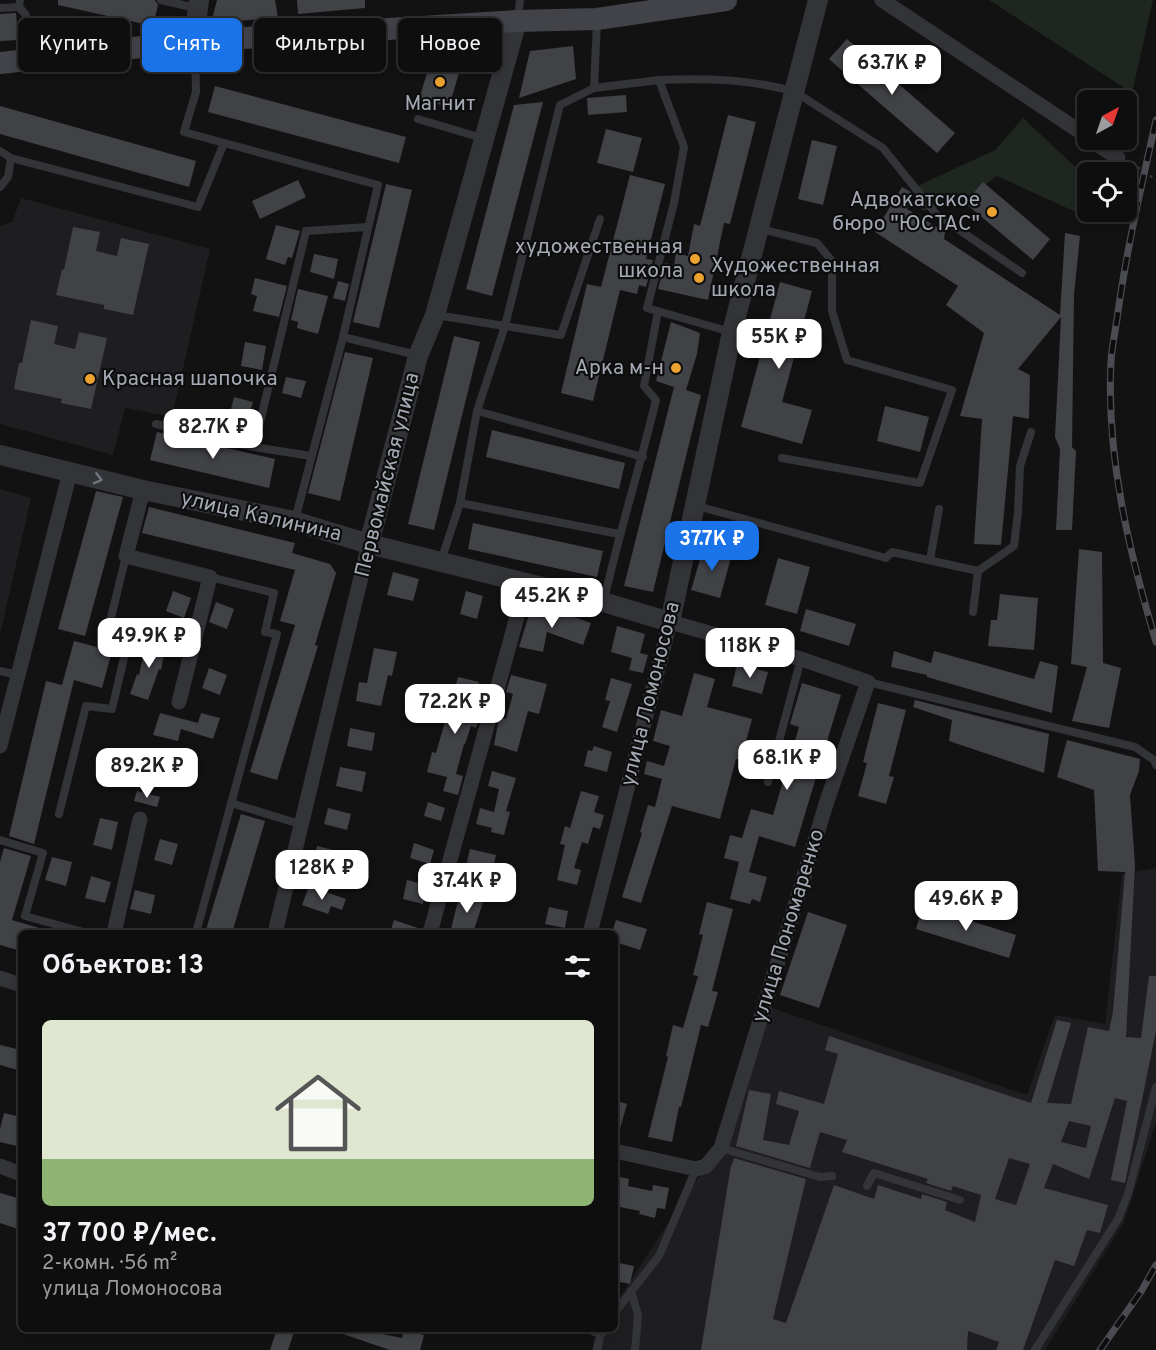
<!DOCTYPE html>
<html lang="ru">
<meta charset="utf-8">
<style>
:root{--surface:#0e0e0e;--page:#171717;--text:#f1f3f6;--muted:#9b9c9e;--line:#2e2e2e;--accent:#1a73e8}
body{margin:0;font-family:Overpass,sans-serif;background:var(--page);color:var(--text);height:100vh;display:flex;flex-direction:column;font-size:22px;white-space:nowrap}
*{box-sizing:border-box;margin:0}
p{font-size:20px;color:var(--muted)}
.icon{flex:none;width:33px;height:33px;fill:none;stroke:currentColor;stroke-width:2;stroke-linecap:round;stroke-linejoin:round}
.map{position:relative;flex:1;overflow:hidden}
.sheet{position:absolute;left:18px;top:930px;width:600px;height:402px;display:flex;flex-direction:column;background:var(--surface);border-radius:9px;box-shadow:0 3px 9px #0003,0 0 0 2px var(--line)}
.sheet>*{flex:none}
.guide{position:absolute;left:18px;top:18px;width:600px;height:54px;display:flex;gap:12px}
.needle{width:39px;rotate:40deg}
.controls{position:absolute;left:1077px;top:90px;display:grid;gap:12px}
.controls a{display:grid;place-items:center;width:60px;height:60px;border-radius:9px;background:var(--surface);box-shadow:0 3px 9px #0003,0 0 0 2px var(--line);font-size:30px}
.price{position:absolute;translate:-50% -51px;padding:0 14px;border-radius:12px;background:#fff;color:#222;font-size:20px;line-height:39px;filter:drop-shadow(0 2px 3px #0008)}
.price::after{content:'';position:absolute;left:50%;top:36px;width:18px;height:14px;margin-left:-9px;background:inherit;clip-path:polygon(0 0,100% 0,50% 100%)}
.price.active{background:var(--accent);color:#fff}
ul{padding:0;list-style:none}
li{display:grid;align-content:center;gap:12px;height:318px;padding:0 24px}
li+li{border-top:2px solid var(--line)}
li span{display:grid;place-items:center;height:186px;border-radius:9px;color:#555}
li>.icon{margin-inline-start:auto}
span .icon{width:108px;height:108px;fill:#fffc;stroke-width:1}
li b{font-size:26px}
h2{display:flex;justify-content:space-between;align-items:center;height:72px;padding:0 24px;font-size:26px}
.chip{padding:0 21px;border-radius:9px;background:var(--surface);box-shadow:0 3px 9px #0003,0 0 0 2px var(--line);font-size:21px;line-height:54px}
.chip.active{background:var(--accent);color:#fff}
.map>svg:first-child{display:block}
.built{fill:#1e1e20}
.green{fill:#1e261f}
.building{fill:#414246;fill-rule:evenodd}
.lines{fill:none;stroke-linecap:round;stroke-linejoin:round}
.path{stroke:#393b3f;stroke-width:2;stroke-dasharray:3 4.5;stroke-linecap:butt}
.service{stroke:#333438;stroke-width:8}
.minor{stroke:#333438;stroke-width:15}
.tertiary{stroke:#333438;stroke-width:20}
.secondary{stroke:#414348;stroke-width:22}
.rail-casing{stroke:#4a4c51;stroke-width:7}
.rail{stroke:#0d0d0e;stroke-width:4.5;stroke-dasharray:14;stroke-linecap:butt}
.oneway{stroke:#71747c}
.poi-dot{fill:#eda330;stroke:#0d0d0e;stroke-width:2}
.labels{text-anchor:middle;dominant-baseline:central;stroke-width:4.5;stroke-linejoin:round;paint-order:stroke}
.poi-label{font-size:21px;fill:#a4a9b4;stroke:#0d0d0e;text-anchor:end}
.street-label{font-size:21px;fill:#a4a9b4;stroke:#0d0d0e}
</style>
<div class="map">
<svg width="1156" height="1350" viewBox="0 0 1156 1350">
<rect width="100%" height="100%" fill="#121213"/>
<!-- built -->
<g class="built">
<polygon points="21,198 210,249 172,417 125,408 113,455 0,424 0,226 12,222"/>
<polygon points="0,489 31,498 0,635"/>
<polygon points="1156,868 1156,1123 1124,1222 1045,1350 592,1350 594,1337 599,1329 615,1329 615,1305 694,1183 724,1146 769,1007 1027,1095 1055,1015 1105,1024 1122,874"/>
</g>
<!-- green -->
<g class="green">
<polygon points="989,0 1153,0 1132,93"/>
<polygon points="1023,118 1087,178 1088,212 1093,212 1089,218 997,176 960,203 922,211 913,188 995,150"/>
</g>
<!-- building -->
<g class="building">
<polygon points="58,0 155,0 158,5 153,26 58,5"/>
<polygon points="217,0 275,0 278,18 220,22 212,19"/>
<polygon points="297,0 365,0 365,8 298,14"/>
<polygon points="16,13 18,40 0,41 0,14"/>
<polygon points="847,39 955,133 937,153 829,59"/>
<polygon points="573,46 576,79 519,98 530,51"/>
<polygon points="432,57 461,66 449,107 419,99"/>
<polygon points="215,86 406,137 399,163 208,112"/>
<polygon points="626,95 627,112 588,115 587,98"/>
<polygon points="543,102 492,296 466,289 514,105"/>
<polygon points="0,106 196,161 189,187 0,134"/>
<polygon points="728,115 756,122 730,224 724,223 708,300 658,289 665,263 674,265 676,253 688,256 694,224 700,226"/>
<polygon points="606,129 642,138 633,172 597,163"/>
<polygon points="812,140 837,146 823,205 798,199"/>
<polygon points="630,175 665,184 646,259 653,260 646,287 639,285 637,294 620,290 593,401 561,393 587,284 601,287"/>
<polygon points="298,180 306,197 260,219 252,201"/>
<polygon points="983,182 1050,239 1033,260 965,203"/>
<polygon points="386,184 412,190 379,328 353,322"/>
<polygon points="902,187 911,192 907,209 945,232 944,239 1060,315 1065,233 1080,236 1074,295 1072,447 1076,451 1072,530 1056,530 1060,449 1055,437 1061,317 1018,369 1030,375 1029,419 1013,416 1001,545 974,544 982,419 960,416 984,333 946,305 958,286 875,232"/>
<polygon points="276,225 300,231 292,258 288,257 285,265 266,259"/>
<polygon points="73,227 100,232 96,251 117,256 121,238 149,244 133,315 104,309 104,305 56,295 62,269 64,270"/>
<polygon points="314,254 338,259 334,279 310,272"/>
<polygon points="255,278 287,286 279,317 253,311 257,296 251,294"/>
<polygon points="338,281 349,284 345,301 333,298"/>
<polygon points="780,282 812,291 782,402 812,410 802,444 741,427"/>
<polygon points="298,289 328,296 318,334 297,328 298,322 291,320"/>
<polygon points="31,320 58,326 54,344 75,349 79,332 107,338 91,409 61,403 62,399 14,389 19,363 22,363"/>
<polygon points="671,322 700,333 697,354 686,390 701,395 653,592 624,586 674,387 656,381"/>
<polygon points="454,336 480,342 434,530 408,524"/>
<polygon points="245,342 266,346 262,370 241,366"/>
<polygon points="345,352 373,358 340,501 308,493"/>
<polygon points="286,377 306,381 301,398 282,393"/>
<polygon points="234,397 253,402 246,426 228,421"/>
<polygon points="885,406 929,417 920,452 877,441"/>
<polygon points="492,430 625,463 619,489 486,457"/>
<polygon points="157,432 275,459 269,488 150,460"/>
<polygon points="96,491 123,497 85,636 58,629"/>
<polygon points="149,507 295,543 292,553 330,564 336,573 315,645 318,646 277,780 250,772 295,625 280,621 295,570 142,533"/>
<polygon points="473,523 603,551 597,577 468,549"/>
<polygon points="704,546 732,554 720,598 691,590"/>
<polygon points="1079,549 1102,552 1103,663 1121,668 1109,728 1072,721 1087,667 1071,664"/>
<polygon points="778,558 810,567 797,614 765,605"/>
<polygon points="393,572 419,579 413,601 387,595"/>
<polygon points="173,591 191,598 184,618 166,611"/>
<polygon points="466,591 483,596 477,619 460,614"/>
<polygon points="1000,594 1038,598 1034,650 988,646 991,620 997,620"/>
<polygon points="216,602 234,609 227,629 209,622"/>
<polygon points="531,608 568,615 591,623 583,645 547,632 543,652 519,647"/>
<polygon points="806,609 856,624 849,646 800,631"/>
<polygon points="617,626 645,634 640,653 648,655 643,673 629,670 632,658 611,652"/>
<polygon points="147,639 166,643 161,670 159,669 148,700 130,694 137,674 139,675"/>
<polygon points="74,641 112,651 102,688 74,680 34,844 9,836 46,681 62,685"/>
<polygon points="374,648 397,652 392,676 388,675 381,706 356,701 359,682 367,683"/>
<polygon points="894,651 931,663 934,651 1034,679 1040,661 1058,666 1052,713 927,677 927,675 891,667"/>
<polygon points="737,664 768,672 762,694 732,686"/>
<polygon points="209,668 227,675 220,695 202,688"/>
<polygon points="694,673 715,679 707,707 752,719 741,760 736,759 720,819 672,806 641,903 622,897 642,833 640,832 648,805 655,807 662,779 644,774 647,761 664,766 670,746 653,741 661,710 682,716"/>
<polygon points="511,675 547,684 539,714 528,711 517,752 494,745 499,718 506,719 513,694 506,692"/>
<polygon points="458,677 479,682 472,713 480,715 476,728 471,726 465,744 464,744 456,774 463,776 458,795 443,791 447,777 427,772 432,752 436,753"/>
<polygon points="611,678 632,684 617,732 602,727 610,701 605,700"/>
<polygon points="802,683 841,695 795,847 759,836 749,872 767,877 760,902 752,899 750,904 730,899 739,862 724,858 730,835 742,838 751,809 773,815 799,727 790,724"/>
<polygon points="915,700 1049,734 1044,773 949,741 952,720 913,707"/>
<polygon points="878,703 906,710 889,776 894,777 886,804 858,796 867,763 863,762"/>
<polygon points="160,713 198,723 201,713 220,718 213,739 181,729 178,741 153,735"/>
<polygon points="350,728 375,733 372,751 347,746"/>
<path d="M1067,740L1140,759L1139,771L1130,795L1135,865L1126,1037L1141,1038L1149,976H1156V1031L1125,1183L1111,1180L1127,1101L1115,1098L1089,1179L1053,1164L1044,1188L1108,1205L1100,1233L1087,1230L1074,1266L1055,1260L1023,1350H996L999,1342L968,1331L967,1350H701L731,1165H732L734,1158L806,1179L773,1319L786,1323L834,1185L874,1199L878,1185L921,1199L922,1194L947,1202L945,1210L975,1222L981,1195L953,1186L951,1191L926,1183L928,1179L842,1152L847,1140L820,1132L810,1168L736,1146L749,1090L771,1094L763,1140L789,1145L799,1111L776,1104L779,1091L824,1104L838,1054L825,1050L829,1036L1031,1103L1057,1020L1071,1023L1047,1103L1071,1104L1088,1027L1109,1031L1113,1012L1125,872L1098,871L1094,790L1057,777ZM1069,1121L1091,1126L1086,1148L1061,1142ZM1009,1158L1030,1164L1016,1205L995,1199Z"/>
<polygon points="594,746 612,752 607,772 584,766 588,750 592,751"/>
<polygon points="340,767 366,772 362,792 336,786"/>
<polygon points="492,771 516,778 506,811 510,812 504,835 491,832 492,828 476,824 480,808 494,812 499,789 488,786"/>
<polygon points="137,791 160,797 157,807 134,801"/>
<polygon points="581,791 599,796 594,812 604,815 600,829 593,827 588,844 582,842 574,868 581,870 577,885 557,880 565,845 560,844 565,826 570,828"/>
<polygon points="428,802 445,808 441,821 424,816"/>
<polygon points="328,808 351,814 347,830 324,824"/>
<polygon points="241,814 265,821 232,933 205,933"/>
<polygon points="100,818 118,822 112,850 93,845"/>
<polygon points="160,839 178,844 172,865 154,860"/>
<polygon points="414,843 434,850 430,864 410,858"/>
<polygon points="317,846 345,853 339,875 313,868"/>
<polygon points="4,848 31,856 12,920 46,930 45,933 21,933 21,951 0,945 0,862"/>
<polygon points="470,849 496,855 492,873 466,866"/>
<polygon points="52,857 72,862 66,886 45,880"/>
<polygon points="91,876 111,882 105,903 85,898"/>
<polygon points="407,880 427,885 423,904 403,899"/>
<polygon points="309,886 346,899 342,910 331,906 328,914 302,905"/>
<polygon points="135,890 155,895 151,914 130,909"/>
<polygon points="460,893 484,899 473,933 450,933"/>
<polygon points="707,902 733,909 712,991 718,992 708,1027 701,1025 681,1107 679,1107 672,1142 648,1137 668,1057 666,1056 673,1025 683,1028 698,976 693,975 703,935 699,934"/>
<polygon points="923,906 1016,935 1009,958 916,929"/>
<polygon points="549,907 568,911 565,928 545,924"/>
<polygon points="808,912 847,925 819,1008 780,995"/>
<polygon points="394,920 421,929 421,933 390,933"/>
<polygon points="616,920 647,929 640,950 615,942 615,933 612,933"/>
<polygon points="0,1045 21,1050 21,1071 0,1065"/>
<polygon points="615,1100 627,1104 618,1136 615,1135"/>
<polygon points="4,1113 21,1117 21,1130 17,1146 0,1142 0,1129"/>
<polygon points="615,1176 629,1179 628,1186 652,1191 653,1185 669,1188 665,1209 657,1208 655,1218 639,1214 640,1211 615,1206"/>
<polygon points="0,1193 21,1199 21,1230 0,1223"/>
<polygon points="615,1262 634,1266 630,1284 615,1281"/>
<polygon points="277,1329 295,1329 288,1350 270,1350"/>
<polygon points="335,1329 379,1329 378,1333 402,1338 404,1330 424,1335 420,1350 390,1350 334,1331"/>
</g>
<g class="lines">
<!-- path -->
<polyline class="path" points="1131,164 1145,171 1156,181"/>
<!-- service -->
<g class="service">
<polyline points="161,0 196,8"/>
<polyline points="19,7 26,15 32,56"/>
<polyline points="0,8 19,7 20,0"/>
<polyline points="518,19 520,0"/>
<polyline points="195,44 196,92 184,132 378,185 343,337 295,520"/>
<path d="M659,80C705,78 751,79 795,92L883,148L936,214L1022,273"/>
<polyline points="594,88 659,80 684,147 674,203 647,308 731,332"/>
<polyline points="418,119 482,138"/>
<polyline points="0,151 11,158 8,177 0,187"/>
<polyline points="11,158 198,207 224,143"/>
<polyline points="761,229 817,243 832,261 832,311 847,360 952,390 920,483 782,458"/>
<polyline points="436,315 561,335 600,219"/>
<polyline points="343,337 417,355"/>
<polyline points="477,411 643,457"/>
<polyline points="156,424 254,447 311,456"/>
<polyline points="254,447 306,231 368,227"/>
<polyline points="460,503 619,534"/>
<polyline points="697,506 886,558 892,552 978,571 973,612"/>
<polyline points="930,560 939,509"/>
<polyline points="441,561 460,503 477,411 505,326 560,105 594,88 597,21"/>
<polyline points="978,571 1014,546 1018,512 1020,466 1031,432"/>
<path d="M604,600C619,533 640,467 656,400L644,386L658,311"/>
<polyline points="0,671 18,675"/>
<polyline points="868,682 1135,747 1154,760 1156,765"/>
<polyline points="768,782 801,659"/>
<polyline points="231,803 303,825"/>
<polyline points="59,814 86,706 112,709 127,645 107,634 126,556"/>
<polyline points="0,840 43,853 25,916 87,933"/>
<polyline points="196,933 277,634 265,632 274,593 210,577"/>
<polyline points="721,1148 820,1177 832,1176"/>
<polyline points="867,1186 874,1173 960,1200"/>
<polyline points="631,1291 638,1315 635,1350"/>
<polyline points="615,1312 659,1256 696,1169"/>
<polyline points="597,1350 602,1329"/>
<polyline points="1035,1350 1118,1219 1128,1194 1156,1087"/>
</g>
<!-- minor -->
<g class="minor">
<polyline points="882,0 1088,137"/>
<polyline points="1091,140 1118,158"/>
<polyline points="143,490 126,556 210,577 179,702"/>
<polyline points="0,746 70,472"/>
<polyline points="114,933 140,819"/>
<polyline points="275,933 369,544"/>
<polyline points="430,933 526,584"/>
<polyline points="590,933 670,622 801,659 868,682 827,801 721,1148 706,1166 696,1169 615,1151"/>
<polyline points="0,978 21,985"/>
<polyline points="0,1166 21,1174"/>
<polyline points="596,1329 601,1330"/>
</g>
<!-- tertiary -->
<g class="tertiary">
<polyline points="194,41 199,0"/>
<polyline points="0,455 143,490 294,521 369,544 603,602 670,622 732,332 818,0"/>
<polyline points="369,544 418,356 435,315 517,21"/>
</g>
<!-- secondary -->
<polyline class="secondary" points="0,63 194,41 517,21 597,19 726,0"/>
<!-- rail casing -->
<g class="rail-casing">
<g id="rail">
<path d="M1156,120C1142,184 1127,247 1118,312C1116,328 1112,345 1111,361C1106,457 1129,551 1156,642"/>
<polyline points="1100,1350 1142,1290 1156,1265"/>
</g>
</g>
<!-- rail -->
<use href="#rail" class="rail"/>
</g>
<!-- one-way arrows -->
<defs><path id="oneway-chevron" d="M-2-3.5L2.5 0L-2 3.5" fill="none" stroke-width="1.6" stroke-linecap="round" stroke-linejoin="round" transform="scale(1.5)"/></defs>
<use class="oneway" href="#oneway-chevron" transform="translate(98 479) rotate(14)"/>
<!-- markers -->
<g class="poi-dot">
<circle cx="440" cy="82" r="6"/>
<circle cx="992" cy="212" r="6"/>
<circle cx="695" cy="259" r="6"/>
<circle cx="699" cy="278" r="6"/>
<circle cx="676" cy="368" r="6"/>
<circle cx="90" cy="379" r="6"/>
</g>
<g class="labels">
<!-- poi labels -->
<g class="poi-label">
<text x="440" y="104" text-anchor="middle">Магнит</text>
<text x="980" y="200">Адвокатское<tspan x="980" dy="24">бюро "ЮСТАС"</tspan></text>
<text x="683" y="247">художественная<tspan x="683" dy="24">школа</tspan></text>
<text x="711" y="266" text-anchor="start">Художественная<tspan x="711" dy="24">школа</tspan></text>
<text x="664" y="368">Арка м-н</text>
<text x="102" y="379" text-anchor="start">Красная шапочка</text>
</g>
<!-- street labels -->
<g class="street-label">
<text transform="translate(388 475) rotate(-76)">Первомайская улица</text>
<text transform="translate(261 517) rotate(13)">улица Калинина</text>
<text transform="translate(651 694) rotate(-76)">улица Ломоносова</text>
<text transform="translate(789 926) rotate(-73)">улица Пономаренко</text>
</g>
</g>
</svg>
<div class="controls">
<a><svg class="needle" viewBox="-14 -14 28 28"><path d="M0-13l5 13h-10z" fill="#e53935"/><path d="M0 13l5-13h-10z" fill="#9b9c9e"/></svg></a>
<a><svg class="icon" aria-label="locate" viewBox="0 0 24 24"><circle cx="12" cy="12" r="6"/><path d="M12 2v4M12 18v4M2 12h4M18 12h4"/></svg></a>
</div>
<b class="price" style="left:892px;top:96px">63.7K ₽</b>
<b class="price" style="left:779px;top:370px">55K ₽</b>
<b class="price" style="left:213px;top:460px">82.7K ₽</b>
<b class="price active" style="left:712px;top:572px">37.7K ₽</b>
<b class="price" style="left:552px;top:629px">45.2K ₽</b>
<b class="price" style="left:149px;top:669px">49.9K ₽</b>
<b class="price" style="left:750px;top:679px">118K ₽</b>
<b class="price" style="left:455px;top:735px">72.2K ₽</b>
<b class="price" style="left:787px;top:791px">68.1K ₽</b>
<b class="price" style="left:147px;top:799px">89.2K ₽</b>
<b class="price" style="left:322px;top:901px">128K ₽</b>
<b class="price" style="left:467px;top:914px">37.4K ₽</b>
<b class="price" style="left:966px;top:932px">49.6K ₽</b>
<div class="guide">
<a class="chip">Купить</a>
<a class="chip active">Снять</a>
<a class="chip">Фильтры</a>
<a class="chip">Новое</a>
</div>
<section class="sheet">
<h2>Объектов: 13<svg class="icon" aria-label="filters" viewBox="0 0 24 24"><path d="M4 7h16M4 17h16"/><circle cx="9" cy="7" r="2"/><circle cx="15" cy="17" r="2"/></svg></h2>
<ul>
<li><span style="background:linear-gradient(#dfe7d0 75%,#8fb573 0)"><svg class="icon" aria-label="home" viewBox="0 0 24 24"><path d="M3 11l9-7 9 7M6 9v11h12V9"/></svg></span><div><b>37 700 ₽/мес.</b><p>2-комн. · 56 m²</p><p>улица Ломоносова</p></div></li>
</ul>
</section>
</div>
